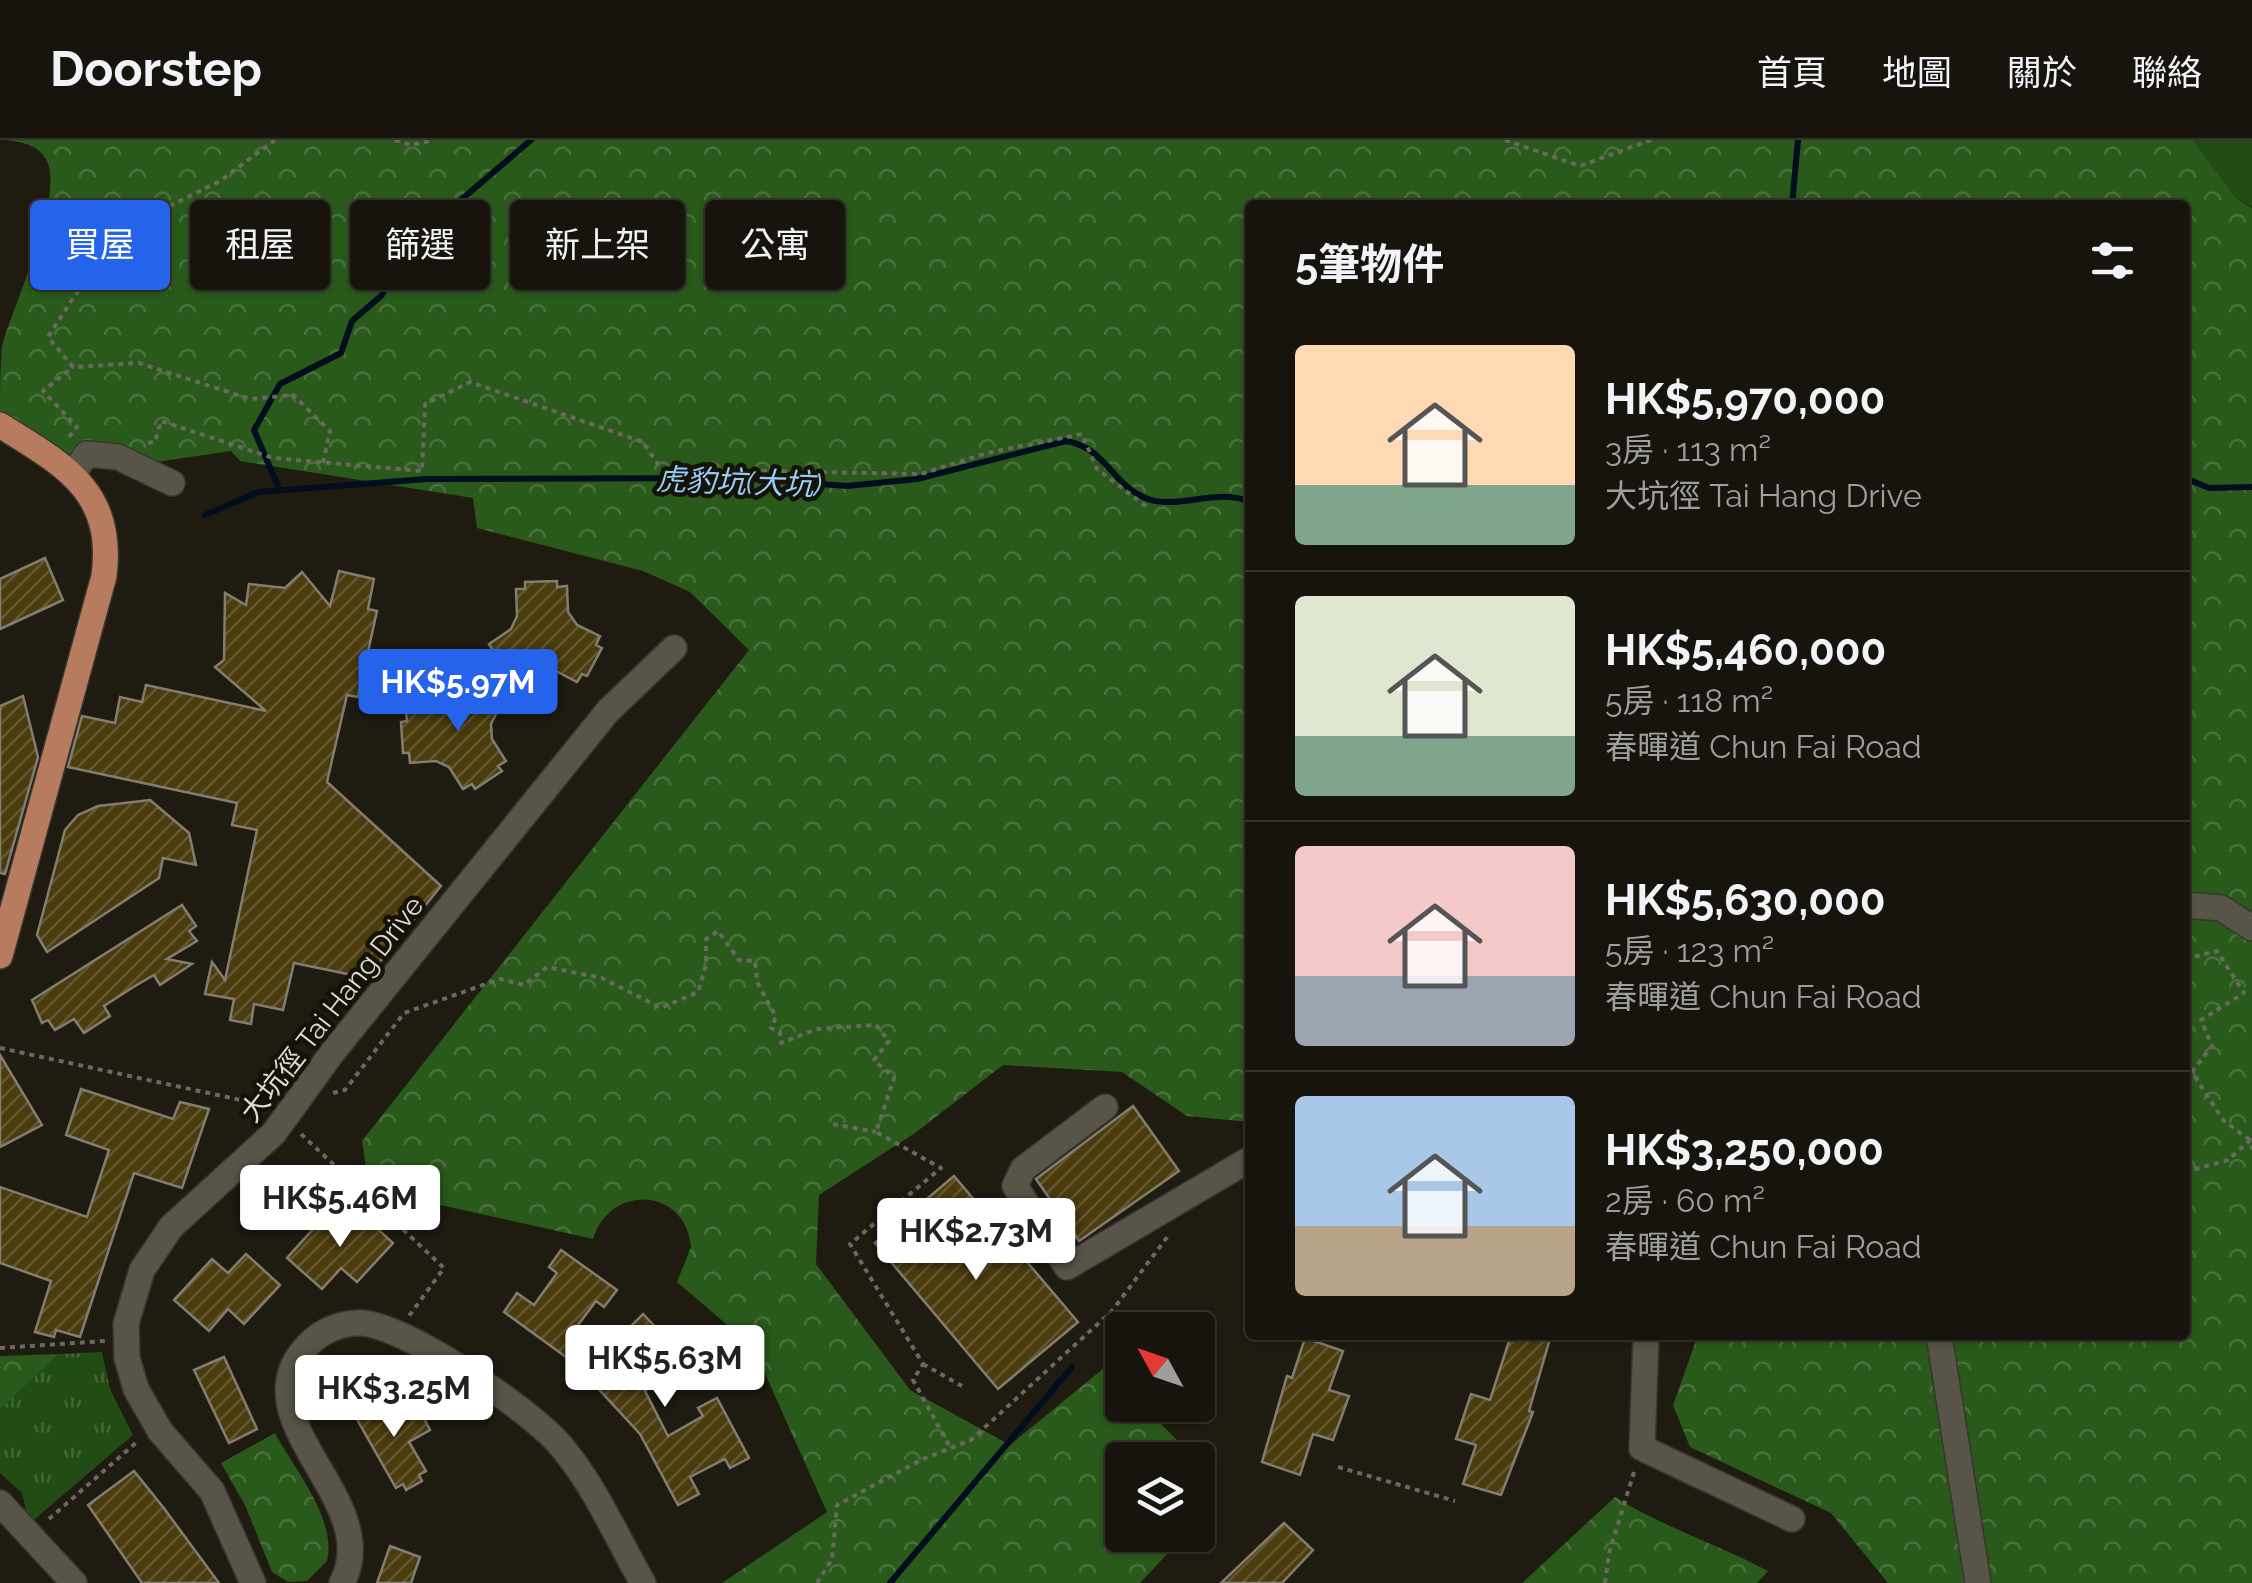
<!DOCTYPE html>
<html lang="zh-TW">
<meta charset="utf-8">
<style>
:root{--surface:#17140d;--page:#24211b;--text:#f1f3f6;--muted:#9e9e9d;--line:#36332e;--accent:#2563eb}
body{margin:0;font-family:Raleway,"Noto Sans TC",sans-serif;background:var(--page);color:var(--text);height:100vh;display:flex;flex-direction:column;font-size:38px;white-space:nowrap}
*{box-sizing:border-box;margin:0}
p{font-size:32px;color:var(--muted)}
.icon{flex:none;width:55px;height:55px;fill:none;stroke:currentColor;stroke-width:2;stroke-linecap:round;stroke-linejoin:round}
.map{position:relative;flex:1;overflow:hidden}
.drawer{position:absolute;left:1245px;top:60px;width:945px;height:1140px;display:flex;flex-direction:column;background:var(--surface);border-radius:10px;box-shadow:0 2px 8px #0004,0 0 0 2px var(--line)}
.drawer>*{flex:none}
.hud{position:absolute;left:30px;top:60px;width:950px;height:90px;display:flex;gap:20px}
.needle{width:65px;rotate:310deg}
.tools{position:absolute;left:1105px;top:1172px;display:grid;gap:20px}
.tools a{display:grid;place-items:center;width:110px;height:110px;border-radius:10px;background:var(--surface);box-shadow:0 2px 8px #0004,0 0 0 2px var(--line);font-size:50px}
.price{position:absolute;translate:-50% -85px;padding:0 22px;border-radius:10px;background:#fff;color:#222;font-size:32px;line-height:65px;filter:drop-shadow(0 2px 5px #0008)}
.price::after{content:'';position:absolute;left:50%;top:60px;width:30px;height:22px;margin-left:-15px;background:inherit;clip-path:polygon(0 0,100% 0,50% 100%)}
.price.current{background:var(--accent);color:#fff}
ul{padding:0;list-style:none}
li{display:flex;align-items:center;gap:30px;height:250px;padding:0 50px}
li+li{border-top:2px solid var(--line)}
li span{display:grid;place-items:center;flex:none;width:280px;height:200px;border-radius:10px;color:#555}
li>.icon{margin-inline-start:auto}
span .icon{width:120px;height:120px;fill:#fffc;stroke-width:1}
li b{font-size:42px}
h2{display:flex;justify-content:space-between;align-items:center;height:120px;padding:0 50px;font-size:42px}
.tag{padding:0 35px;border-radius:10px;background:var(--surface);box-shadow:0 2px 8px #0004,0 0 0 2px var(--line);font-size:35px;line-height:90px}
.tag.current{background:var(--accent);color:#fff}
header{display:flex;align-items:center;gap:60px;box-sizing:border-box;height:140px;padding:0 50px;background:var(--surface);border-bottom:2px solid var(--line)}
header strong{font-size:48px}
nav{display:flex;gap:55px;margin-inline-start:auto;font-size:35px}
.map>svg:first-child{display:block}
.grass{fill:#214d14}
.forest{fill:url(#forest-crowns)}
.park{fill:url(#park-tufts)}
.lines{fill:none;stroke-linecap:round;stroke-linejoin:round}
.stream{stroke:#000e1d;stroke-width:6}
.building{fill:url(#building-hatch);stroke:#817d71;stroke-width:2.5}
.minor-casing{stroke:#38352f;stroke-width:28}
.major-casing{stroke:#38352f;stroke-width:28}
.path{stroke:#6b6860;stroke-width:4;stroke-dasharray:5 5;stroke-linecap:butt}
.minor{stroke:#585448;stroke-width:25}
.major{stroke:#b77c60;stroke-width:25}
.labels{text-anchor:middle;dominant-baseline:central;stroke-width:9;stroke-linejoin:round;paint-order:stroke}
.street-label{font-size:28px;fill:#dddbd4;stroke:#151208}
.water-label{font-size:30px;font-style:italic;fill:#95cdf7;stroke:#151208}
</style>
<header>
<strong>Doorstep</strong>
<nav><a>首頁</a><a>地圖</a><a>關於</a><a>聯絡</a></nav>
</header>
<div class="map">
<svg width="2252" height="1443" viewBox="0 0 2252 1443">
<defs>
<pattern id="forest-crowns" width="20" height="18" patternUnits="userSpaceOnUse" patternTransform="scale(2.5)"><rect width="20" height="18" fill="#295a1b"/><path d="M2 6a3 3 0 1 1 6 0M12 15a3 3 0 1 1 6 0" fill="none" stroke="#48713b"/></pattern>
<pattern id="park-tufts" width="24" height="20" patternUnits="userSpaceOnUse" patternTransform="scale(2.5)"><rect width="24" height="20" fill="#214d14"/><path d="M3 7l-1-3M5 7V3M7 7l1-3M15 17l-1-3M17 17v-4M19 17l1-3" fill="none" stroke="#416635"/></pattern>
<pattern id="building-hatch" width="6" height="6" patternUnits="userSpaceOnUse" patternTransform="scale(2.5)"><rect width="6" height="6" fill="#4b3c0e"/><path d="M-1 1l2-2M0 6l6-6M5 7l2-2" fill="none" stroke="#645830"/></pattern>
</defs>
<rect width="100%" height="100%" fill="#1f1b11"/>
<!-- grass -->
<polygon class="grass" points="2193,0 2252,0 2252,67 2236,58"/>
<!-- forest -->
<g class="forest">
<path d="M8,0H2193L2236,58L2252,68V1443H1888L1831,1373L1690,1307L1673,1265L1698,1195H2185V65H1250V982L1187,976L1122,932L1003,925L915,993L819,1055L816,1124L910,1250L1010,1305L1104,1228L1122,1246V1265H1142L1197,1320H1122V1395H1185L1140,1443H722L827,1372L753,1207L677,1142L691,1107C686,1047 610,1043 593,1099L369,1049L362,1001L749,510L690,452L643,431L477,388L473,358L240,321L231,311L129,326L67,320L0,283C0,258 0,229 2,206C13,165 64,58 47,21C39,5 24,3 8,0Z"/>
<polygon points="59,1214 0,1270 0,1216"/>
<path d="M275,1293C294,1329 337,1379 327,1421L307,1441L288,1442L272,1432L245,1365L221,1323Z"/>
<path d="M1615,1357C1663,1387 1717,1404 1768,1431L1757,1443H1522Z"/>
</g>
<!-- park -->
<polygon class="park" points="102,1212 110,1249 133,1295 29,1384 22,1353 0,1333 0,1270 59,1214"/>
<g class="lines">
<!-- stream -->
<g class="stream">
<polyline points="1792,65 1798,0"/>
<polyline points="2185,338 2209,348 2252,347"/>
<polyline points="280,351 254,290 280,244 341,213 352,181 382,155 395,129 441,97 455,65 531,0"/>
<path d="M205,375L258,352L427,339L741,338L847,346L917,339L1066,301C1107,308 1112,346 1148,359C1180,370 1217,347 1250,362"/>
<polyline points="890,1443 1072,1227"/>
</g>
</g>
<!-- building -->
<g class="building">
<polygon points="45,418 63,460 0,489 0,439"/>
<polygon points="339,431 374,439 368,469 377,471 358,557 347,555 327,642 441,746 367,838 294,823 283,870 254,864 251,884 230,880 234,859 205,854 212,822 225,840 257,690 232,685 237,663 68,627 82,576 115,583 120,557 142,562 146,545 266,571 215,527 224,520 225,453 246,465 249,444 285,448 302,432 330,466"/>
<polygon points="557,441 557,447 567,446 568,472 577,485 600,496 596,505 602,508 587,536 582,534 577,542 554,530 539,532 511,550 489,515 494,512 489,504 511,489 517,476 516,449 525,449 525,442"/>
<polygon points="468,536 505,556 491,584 492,599 506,621 498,626 502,631 475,649 472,644 463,649 449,627 436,621 410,623 409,613 403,613 401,582 407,581 406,572 433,570 445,562 457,538 465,542"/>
<polygon points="23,556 38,617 5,734 0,733 0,566"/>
<polygon points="150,660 189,693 196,725 163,718 159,738 47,812 37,795 65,690 78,675 98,666"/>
<polygon points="182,765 196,786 189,791 197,801 167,819 192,824 160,845 154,835 135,846 104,866 110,876 84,893 74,879 55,890 48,880 42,883 32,860"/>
<polygon points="0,915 42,985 0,1007"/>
<polygon points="81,949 173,979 180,962 209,969 182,1048 134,1033 80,1197 56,1190 54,1197 35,1192 51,1141 0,1123 0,1047 87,1077 109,1010 66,995"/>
<polygon points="1133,966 1179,1031 1079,1101 1036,1039"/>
<polygon points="954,1036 1078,1182 998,1249 875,1103"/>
<polygon points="359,1072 393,1103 357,1142 341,1128 322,1149 287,1118 324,1077 341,1092"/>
<polygon points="561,1110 617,1150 604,1167 596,1161 575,1189 582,1196 566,1217 504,1172 517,1153 534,1165 557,1133 549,1127"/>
<polygon points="246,1114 280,1145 244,1184 228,1169 209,1191 174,1160 212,1119 228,1133"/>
<polygon points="643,1174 690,1223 675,1238 668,1230 645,1251 668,1296 703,1276 698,1268 717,1258 749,1318 730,1328 725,1319 690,1337 699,1354 678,1365 640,1294 582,1231 602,1213 611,1220 635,1195 632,1185"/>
<polygon points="1511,1195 1551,1195 1529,1271 1533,1272 1501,1355 1463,1344 1476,1305 1456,1299 1471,1254 1490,1260"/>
<polygon points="1305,1198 1343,1211 1329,1250 1349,1256 1333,1300 1313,1294 1300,1335 1262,1322 1287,1236 1292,1238"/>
<polygon points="224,1217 257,1289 229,1303 194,1230"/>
<polygon points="373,1257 375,1261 384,1257 397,1282 419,1269 430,1290 409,1302 426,1331 419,1335 422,1341 406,1350 403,1344 396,1348 354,1274 359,1270 357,1266"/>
<polygon points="134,1331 163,1367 219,1443 142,1443 88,1365"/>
<polygon points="1284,1383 1313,1410 1282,1443 1221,1443"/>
<polygon points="390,1406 420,1417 411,1443 377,1443"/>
</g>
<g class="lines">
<!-- minor casing -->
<g class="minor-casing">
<g id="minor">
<polyline points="73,333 87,314 118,317 172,343"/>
<polyline points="2185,765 2221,768 2252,788"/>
<polyline points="1105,967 1023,1029 1015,1046 1067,1127 1250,1019"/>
<polyline points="1646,1195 1642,1308 1792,1379"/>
<polyline points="1939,1195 1978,1443"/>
<polyline points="0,1363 74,1443"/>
<polyline points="253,1443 212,1351 160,1291 136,1249 127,1218 126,1184 142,1130 171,1087 274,993 332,913 608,571 674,508"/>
<path d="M342,1443C386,1359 236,1280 308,1205C321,1191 342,1182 362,1183C408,1187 531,1270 561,1306C595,1346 617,1398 643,1443"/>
</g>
</g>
<!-- major casing -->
<g class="major-casing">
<path id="major" d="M0,285C64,325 115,351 104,436L0,816"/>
</g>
<!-- path -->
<g class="path">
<polyline points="275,0 220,41 150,76 75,155 48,197 73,227 139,223 250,259 293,255 330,291 323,323"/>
<polyline points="395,0 411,5 434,0"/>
<polyline points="1505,0 1580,26 1651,0"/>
<polyline points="69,297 77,287 43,251 73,227"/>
<polyline points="148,303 155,302 161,281 273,318 422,331 425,264 470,242 643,302 661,329 921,334 987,313 1082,294 1097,329 1147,367"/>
<polyline points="2185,819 2217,811 2244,853 2201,880 2212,906 2192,932 2223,980 2250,1000"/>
<polyline points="0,908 264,965"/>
<polyline points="333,953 345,950 404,873 500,839 524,845 547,827 602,838 661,868 698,852 706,825 706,799 718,791 739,820 755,821 757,842 776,877 771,888 780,892 781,903 817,889 876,885 889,901 874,920 894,938 876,992 941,1028 850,1104 923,1224 913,1240 951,1309"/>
<polyline points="833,984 876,992"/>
<polyline points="301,994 444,1128 409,1176"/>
<polyline points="2185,1032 2228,1020 2250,1000 2252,1009"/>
<polyline points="0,1208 105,1201"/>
<polyline points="923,1224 962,1246"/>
<polyline points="1338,1327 1455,1361"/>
<polyline points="49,1379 139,1300"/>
<polyline points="817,1443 832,1419 837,1365 923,1319 971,1300 1112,1171 1168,1096"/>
<polyline points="1605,1443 1609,1413 1634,1332"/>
</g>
<!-- minor -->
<use href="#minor" class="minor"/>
<!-- major -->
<use href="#major" class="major"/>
</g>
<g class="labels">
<!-- street labels -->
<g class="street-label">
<text transform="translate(332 869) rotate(-52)">大坑徑 Tai Hang Drive</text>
</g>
<!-- water labels -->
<g class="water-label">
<text transform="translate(739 342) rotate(2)">虎豹坑(大坑)</text>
</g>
</g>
</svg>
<div class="tools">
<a><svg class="needle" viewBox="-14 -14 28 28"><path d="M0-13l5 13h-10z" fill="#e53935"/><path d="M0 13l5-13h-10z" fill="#9e9e9d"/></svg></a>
<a><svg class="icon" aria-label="layers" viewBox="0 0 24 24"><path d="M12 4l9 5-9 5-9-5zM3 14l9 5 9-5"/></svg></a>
</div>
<b class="price current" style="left:458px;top:594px">HK$5.97M</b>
<b class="price" style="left:340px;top:1110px">HK$5.46M</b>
<b class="price" style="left:976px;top:1143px">HK$2.73M</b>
<b class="price" style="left:665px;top:1270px">HK$5.63M</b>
<b class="price" style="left:394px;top:1300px">HK$3.25M</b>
<div class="hud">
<a class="tag current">買屋</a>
<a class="tag">租屋</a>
<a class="tag">篩選</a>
<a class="tag">新上架</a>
<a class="tag">公寓</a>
</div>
<section class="drawer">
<h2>5筆物件<svg class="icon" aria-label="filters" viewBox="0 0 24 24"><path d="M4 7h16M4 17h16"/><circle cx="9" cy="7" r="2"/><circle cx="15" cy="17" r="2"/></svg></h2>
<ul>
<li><span style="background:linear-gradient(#ffd9b3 70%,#7fa58c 0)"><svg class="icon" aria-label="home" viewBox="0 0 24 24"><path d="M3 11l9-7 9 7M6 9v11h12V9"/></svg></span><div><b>HK$5,970,000</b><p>3房 · 113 m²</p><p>大坑徑 Tai Hang Drive</p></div></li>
<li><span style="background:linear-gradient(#dfe7d0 70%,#7fa58c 0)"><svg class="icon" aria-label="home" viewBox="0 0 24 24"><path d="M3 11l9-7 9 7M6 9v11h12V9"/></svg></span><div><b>HK$5,460,000</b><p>5房 · 118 m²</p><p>春暉道 Chun Fai Road</p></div></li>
<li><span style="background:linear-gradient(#f6c9c9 65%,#9aa5b1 0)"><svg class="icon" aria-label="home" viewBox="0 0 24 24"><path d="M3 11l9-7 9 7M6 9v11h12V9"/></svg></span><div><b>HK$5,630,000</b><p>5房 · 123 m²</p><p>春暉道 Chun Fai Road</p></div></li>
<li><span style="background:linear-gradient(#a9c7e8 65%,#b9a48a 0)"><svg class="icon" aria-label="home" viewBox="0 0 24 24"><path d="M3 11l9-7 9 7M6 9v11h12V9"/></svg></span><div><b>HK$3,250,000</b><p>2房 · 60 m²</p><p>春暉道 Chun Fai Road</p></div></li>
</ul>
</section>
</div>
